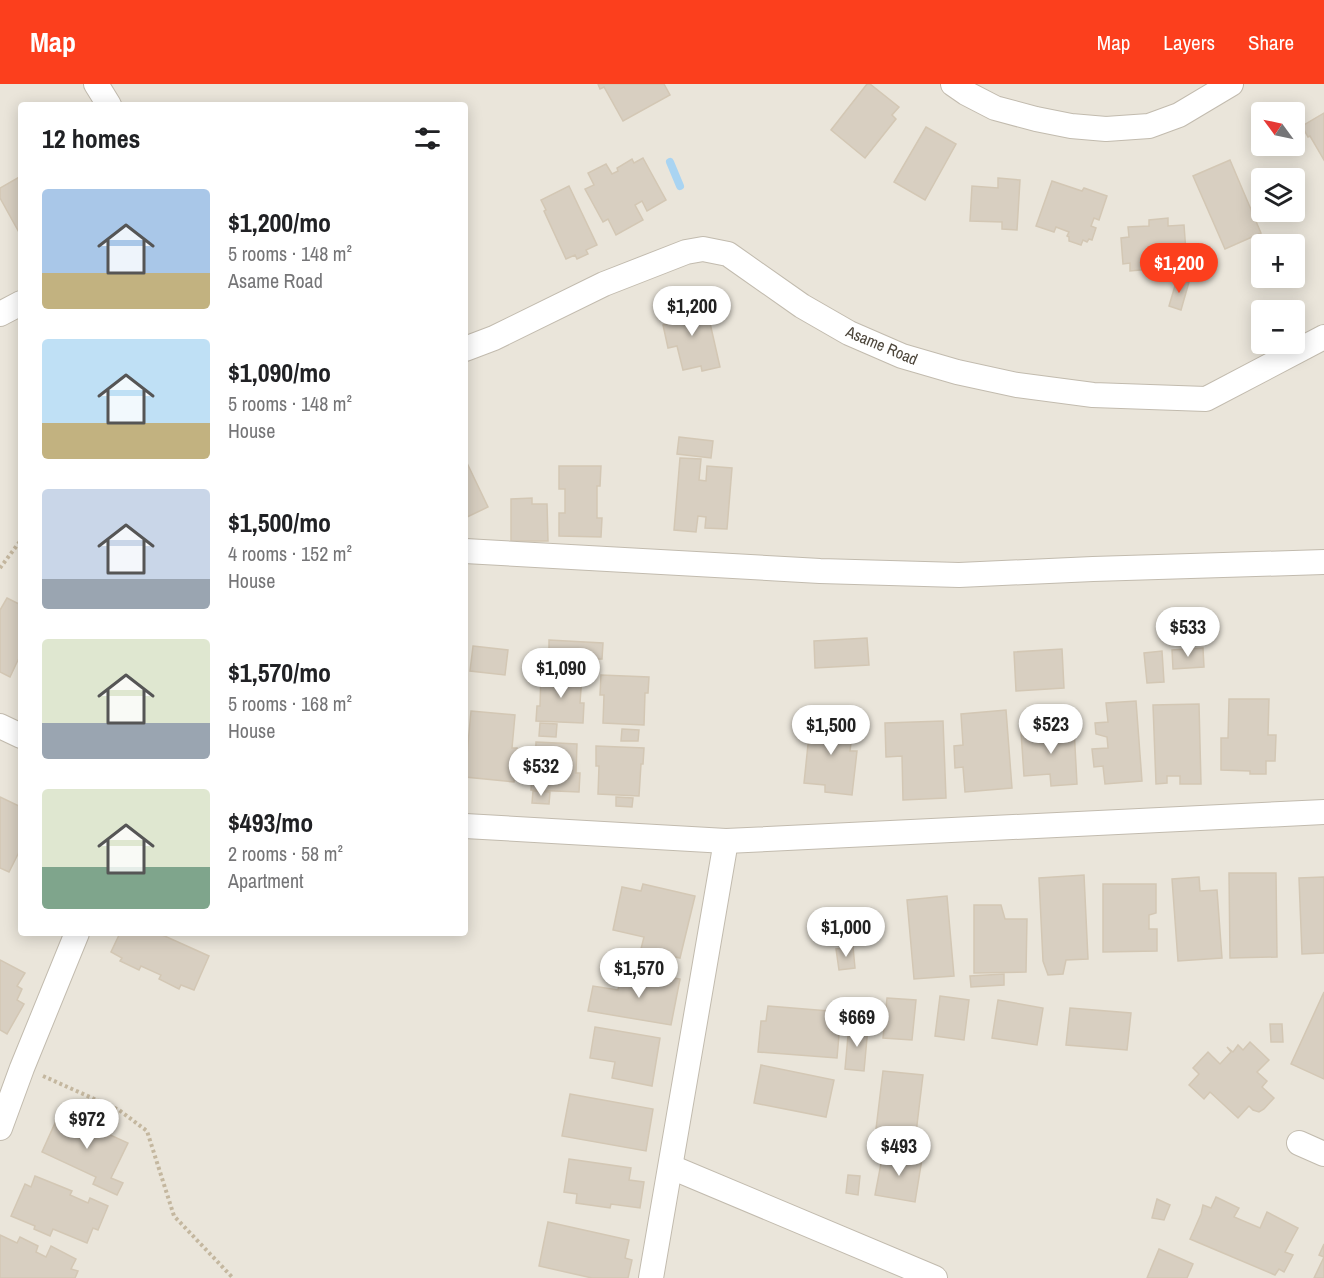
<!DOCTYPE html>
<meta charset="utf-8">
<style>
:root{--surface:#fff;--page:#f2f2f2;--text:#202124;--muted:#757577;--accent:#fc3f1d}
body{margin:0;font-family:"Archivo Narrow",sans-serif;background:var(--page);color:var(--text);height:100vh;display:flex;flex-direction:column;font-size:22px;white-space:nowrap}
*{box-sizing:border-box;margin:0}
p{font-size:20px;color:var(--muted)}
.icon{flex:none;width:33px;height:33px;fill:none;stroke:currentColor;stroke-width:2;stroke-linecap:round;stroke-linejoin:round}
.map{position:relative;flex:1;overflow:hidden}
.sheet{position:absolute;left:18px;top:18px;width:450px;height:834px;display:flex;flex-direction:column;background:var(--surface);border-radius:6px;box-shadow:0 3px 15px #0003}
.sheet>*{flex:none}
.needle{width:39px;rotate:303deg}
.tools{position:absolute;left:1251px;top:18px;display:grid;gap:12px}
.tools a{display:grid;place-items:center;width:54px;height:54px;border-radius:6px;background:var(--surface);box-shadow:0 3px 15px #0003;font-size:30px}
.price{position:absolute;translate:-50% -51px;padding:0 14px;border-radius:21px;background:#fff;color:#222;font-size:20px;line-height:39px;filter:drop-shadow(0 2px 3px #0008)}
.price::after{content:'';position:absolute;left:50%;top:36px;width:18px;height:14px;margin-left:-9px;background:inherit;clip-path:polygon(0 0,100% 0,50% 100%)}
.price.current{background:var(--accent);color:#fff}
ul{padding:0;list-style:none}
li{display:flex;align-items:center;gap:18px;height:150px;padding:0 24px}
li span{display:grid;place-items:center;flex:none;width:168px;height:120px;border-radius:6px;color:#555}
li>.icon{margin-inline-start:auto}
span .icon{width:72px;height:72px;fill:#fffc;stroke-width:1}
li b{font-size:26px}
h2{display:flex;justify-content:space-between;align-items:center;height:72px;padding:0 24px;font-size:26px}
header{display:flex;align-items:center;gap:36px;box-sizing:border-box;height:84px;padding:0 30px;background:var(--accent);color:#fff}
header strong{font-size:28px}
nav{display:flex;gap:33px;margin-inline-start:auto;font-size:21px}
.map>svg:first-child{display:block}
.residential{fill:#eae5da;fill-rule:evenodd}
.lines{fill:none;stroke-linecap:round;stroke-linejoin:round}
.stream{stroke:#a9d4f2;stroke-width:8}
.building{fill:#d8cfc1;stroke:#d3c7b4;stroke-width:1.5}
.street-casing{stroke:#c2bbae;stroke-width:26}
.path{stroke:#c4b79f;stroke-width:4;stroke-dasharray:3 3;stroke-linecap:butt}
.street{stroke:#fff;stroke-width:24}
.labels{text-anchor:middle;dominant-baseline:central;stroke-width:5;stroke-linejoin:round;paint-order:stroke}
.street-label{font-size:16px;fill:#4b4439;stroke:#fff}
</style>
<header>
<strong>Map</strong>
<nav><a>Map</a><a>Layers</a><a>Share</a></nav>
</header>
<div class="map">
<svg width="1324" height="1194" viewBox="0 0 1324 1194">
<rect width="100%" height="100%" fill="#f6f3ec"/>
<!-- residential -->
<path class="residential" d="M0,0H1324V1194H0ZM21,21H465V849H21ZM1262,28H1294V62H1262ZM1262,94H1294V128H1262ZM1262,160H1294V194H1262ZM1262,226H1294V260H1262Z"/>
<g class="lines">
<!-- stream -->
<polyline class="stream" points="670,78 680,102"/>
</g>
<!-- building -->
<g class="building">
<polygon points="598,0 664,0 670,11 623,37 604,3 600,5"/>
<polygon points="867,0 870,0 899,23 892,31 896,35 865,74 831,46"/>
<polygon points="1324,29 1324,76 1310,52 1308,53 1302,42"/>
<polygon points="926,43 956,60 925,116 894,98"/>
<polygon points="643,74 666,116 647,127 642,117 635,121 643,136 616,151 608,135 603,138 585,105 594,101 588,89 606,80 612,90 618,87 617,84 632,75 634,79"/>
<polygon points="1230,76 1261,149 1225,165 1193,92"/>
<polygon points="21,92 21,152 0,114 0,104"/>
<polygon points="998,94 1020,96 1017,146 1002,145 1002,138 970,137 972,102 998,104"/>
<polygon points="1052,97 1082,107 1084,104 1107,112 1099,136 1094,134 1091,142 1096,144 1092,156 1089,155 1087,158 1083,156 1081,161 1069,157 1069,153 1067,152 1069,148 1056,143 1054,148 1036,142"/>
<polygon points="569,102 597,161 586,166 588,170 577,175 575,171 566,175 544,127 546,126 541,116"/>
<polygon points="1168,134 1168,142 1184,141 1187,182 1171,183 1171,179 1162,180 1162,184 1130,187 1130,179 1123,180 1121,154 1129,153 1128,143 1149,142 1149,136"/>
<polygon points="1177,195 1189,198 1181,226 1169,222"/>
<polygon points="705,217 720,283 702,287 701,282 683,286 677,262 668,264 663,241 671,239 668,226"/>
<polygon points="679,353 713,357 711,374 677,370"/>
<polygon points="680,374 701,375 699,396 706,397 707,382 732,384 727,445 705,444 706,433 698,432 696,448 674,446"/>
<polygon points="467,379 488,423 465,434 465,380"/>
<polygon points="559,382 601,382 600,402 597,402 597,434 602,434 601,453 559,452 559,429 565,429 565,405 559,405"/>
<polygon points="532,414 532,420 547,420 548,457 511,457 511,415"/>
<polygon points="7,514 21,521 21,578 18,576 10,593 0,588 0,526"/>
<polygon points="867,554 869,581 815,584 814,557"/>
<polygon points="549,556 603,559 602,575 596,575 596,587 554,585 554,573 549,573"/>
<polygon points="473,562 508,566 505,591 470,587"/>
<polygon points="1203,564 1204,583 1173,585 1172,566"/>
<polygon points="1062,565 1064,604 1016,607 1014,568"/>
<polygon points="1162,567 1164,598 1147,599 1144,569"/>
<polygon points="541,590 582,591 580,619 584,619 583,639 536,637 537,622 540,622"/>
<polygon points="601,591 649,593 648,609 645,609 644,641 603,639 604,611 600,611"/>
<polygon points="1229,615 1269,615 1268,651 1276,651 1275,677 1266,677 1266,690 1250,690 1250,687 1221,686 1221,654 1228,654"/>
<polygon points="1136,617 1142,697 1105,700 1103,682 1094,683 1092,665 1108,664 1107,653 1096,650 1095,639 1108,638 1106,619"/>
<polygon points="1199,620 1201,700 1180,700 1180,692 1167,692 1167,699 1156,700 1153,621"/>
<polygon points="1006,626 1012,704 965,708 963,683 955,684 954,662 963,661 961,630"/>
<polygon points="471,627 515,631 512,664 517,664 514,698 465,693"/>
<polygon points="811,632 848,636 847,650 852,651 850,667 857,667 852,711 825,708 825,701 804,699"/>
<polygon points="943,637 946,714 903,716 902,672 886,673 885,639"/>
<polygon points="540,639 557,640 556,653 539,652"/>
<polygon points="1074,644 1077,700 1051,702 1050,690 1024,692 1021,648"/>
<polygon points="622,645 639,646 638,657 621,657"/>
<polygon points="536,658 577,660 576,689 580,689 579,708 531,706 532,690 535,690"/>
<polygon points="596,662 644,664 643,680 641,680 639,712 598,710 599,682 596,682"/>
<polygon points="533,707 550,708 549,720 532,719"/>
<polygon points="0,713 21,723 21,764 9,788 0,784"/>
<polygon points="616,713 633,714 632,723 616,722"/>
<polygon points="1229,789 1276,789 1277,873 1230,874"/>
<polygon points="1084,791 1088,875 1066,876 1063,890 1048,891 1043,877 1039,794"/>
<polygon points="1199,793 1200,807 1217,806 1222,874 1178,877 1172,795"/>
<polygon points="1324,793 1324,869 1302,870 1299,794"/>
<polygon points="643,800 695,812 680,874 641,865 644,853 613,846 622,803 641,807"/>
<polygon points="1103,800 1156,800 1156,829 1149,831 1149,845 1157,845 1157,867 1103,868"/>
<polygon points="947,812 954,892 914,895 907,816"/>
<polygon points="974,821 1001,821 1005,835 1027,835 1026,888 974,889"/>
<polygon points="120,849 158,849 209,872 194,906 181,901 179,905 159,895 161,891 141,882 139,886 120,877 122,874 111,868"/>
<polygon points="853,863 855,884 839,886 836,865"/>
<polygon points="0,876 25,889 17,902 22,905 17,916 24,920 7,950 0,946"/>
<polygon points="632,887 680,895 671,941 588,927 593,902 618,906 620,897 629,899"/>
<polygon points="1004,890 1004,901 971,903 970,892"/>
<polygon points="1324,908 1324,995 1291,980"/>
<polygon points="940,912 969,916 964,956 935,952"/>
<polygon points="887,914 916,916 912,956 883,954"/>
<polygon points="998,916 1043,924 1037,961 992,954"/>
<polygon points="768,922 841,928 837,974 758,968 761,937 766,937"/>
<polygon points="1070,924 1131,929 1127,966 1066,961"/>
<polygon points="1270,940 1282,940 1283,958 1271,958"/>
<polygon points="849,941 868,943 864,987 845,985"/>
<polygon points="595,943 660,954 652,1002 612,994 615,978 590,974"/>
<polygon points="1250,958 1269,976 1257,988 1267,997 1262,1003 1274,1014 1264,1025 1259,1028 1253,1026 1249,1022 1238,1034 1210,1008 1204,1015 1189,1001 1199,990 1193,984 1208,968 1220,980 1231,968 1227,963 1233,968 1238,961 1243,966"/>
<polygon points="761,981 834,996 826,1033 754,1019"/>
<polygon points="883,987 923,991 916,1049 876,1045"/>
<polygon points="570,1010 653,1025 646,1067 562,1052"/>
<polygon points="60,1028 128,1059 111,1094 123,1099 117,1111 93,1100 96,1093 42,1068"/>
<polygon points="883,1069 922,1075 915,1118 875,1111"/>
<polygon points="569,1075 631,1084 629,1096 644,1098 640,1124 611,1120 610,1124 576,1119 577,1110 564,1108"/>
<polygon points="848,1091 860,1092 858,1111 846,1109"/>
<polygon points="35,1092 72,1107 70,1111 88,1119 90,1114 108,1122 98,1146 93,1144 87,1159 53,1145 50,1152 34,1145 35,1142 11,1132 25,1100 31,1103"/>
<polygon points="1216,1113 1239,1124 1234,1133 1260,1144 1267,1128 1298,1144 1285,1168 1293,1171 1284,1188 1279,1185 1275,1191 1190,1155 1201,1130 1203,1121 1211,1124"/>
<polygon points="1157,1115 1170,1121 1164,1136 1152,1134"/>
<polygon points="548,1138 629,1156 625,1174 632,1176 628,1194 592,1194 539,1182"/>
<polygon points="0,1151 17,1159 20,1153 38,1162 36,1168 46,1173 51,1162 76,1175 71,1185 78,1187 75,1194 0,1194"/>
<polygon points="1324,1160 1324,1194 1314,1194 1324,1173 1319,1171"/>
<polygon points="1159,1165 1193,1180 1187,1194 1147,1194"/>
</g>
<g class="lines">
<!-- street casing -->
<g class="street-casing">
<g id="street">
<polyline points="96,0 109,21"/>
<polyline points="953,0 966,9 995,24 1036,35 1071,42 1106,45 1149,42 1179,31 1231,0"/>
<polyline points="0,230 21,219"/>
<polyline points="465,265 494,254 604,200 686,168 703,165 728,170 802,222 849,249 902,272 957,288 1017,301 1093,311 1206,315 1324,253"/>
<polyline points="465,467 820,487 959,491 1093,485 1324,478"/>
<polyline points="0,642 21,652"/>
<polyline points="465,742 726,757 1324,728"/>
<polyline points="0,1044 22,984 77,849"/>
<polyline points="1299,1059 1324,1070"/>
<polyline points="671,1083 935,1194"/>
<polyline points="651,1194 726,757"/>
</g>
</g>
<!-- path -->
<g class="path">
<polyline points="0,484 21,456"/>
<polyline points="43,992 119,1026 147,1047 174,1132 233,1194"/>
</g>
<!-- street -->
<use href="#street" class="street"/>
</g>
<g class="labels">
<!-- street labels -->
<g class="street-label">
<text transform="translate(882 261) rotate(23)">Asame Road</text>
</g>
</g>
</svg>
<div class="tools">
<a><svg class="needle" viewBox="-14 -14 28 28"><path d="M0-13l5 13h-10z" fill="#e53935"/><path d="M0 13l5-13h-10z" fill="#757577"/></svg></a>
<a><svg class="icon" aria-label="layers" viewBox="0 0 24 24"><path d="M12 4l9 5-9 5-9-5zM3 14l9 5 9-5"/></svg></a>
<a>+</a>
<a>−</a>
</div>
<b class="price current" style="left:1179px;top:210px">$1,200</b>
<b class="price" style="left:692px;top:253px">$1,200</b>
<b class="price" style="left:1188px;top:574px">$533</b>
<b class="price" style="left:561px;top:615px">$1,090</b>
<b class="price" style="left:1051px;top:671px">$523</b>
<b class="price" style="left:831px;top:672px">$1,500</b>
<b class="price" style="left:541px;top:713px">$532</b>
<b class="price" style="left:846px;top:874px">$1,000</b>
<b class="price" style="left:639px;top:915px">$1,570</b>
<b class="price" style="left:857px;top:964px">$669</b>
<b class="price" style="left:87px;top:1066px">$972</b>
<b class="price" style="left:899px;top:1093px">$493</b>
<section class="sheet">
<h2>12 homes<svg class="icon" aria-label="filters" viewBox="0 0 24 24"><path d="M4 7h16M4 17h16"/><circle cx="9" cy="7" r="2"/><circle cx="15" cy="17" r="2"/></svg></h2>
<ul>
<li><span style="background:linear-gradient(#a9c7e8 70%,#c2b280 0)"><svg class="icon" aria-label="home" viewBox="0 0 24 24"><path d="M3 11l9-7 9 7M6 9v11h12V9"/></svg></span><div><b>$1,200/mo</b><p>5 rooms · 148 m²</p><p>Asame Road</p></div></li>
<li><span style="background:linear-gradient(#bfe0f5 70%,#c2b280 0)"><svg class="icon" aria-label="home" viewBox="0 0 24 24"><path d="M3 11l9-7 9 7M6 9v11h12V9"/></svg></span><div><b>$1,090/mo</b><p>5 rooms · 148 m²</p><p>House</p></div></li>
<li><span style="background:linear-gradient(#c9d6e8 75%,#9aa5b1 0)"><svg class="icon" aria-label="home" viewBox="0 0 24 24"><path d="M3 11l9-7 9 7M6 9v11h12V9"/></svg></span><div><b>$1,500/mo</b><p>4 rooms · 152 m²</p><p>House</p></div></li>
<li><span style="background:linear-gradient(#dfe7d0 70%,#9aa5b1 0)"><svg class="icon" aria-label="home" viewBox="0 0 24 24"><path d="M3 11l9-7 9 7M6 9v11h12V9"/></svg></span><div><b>$1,570/mo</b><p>5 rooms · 168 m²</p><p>House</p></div></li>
<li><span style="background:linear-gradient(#dfe7d0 65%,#7fa58c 0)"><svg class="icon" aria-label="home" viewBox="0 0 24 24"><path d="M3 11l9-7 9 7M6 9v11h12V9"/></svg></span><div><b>$493/mo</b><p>2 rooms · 58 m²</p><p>Apartment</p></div></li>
</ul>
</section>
</div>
